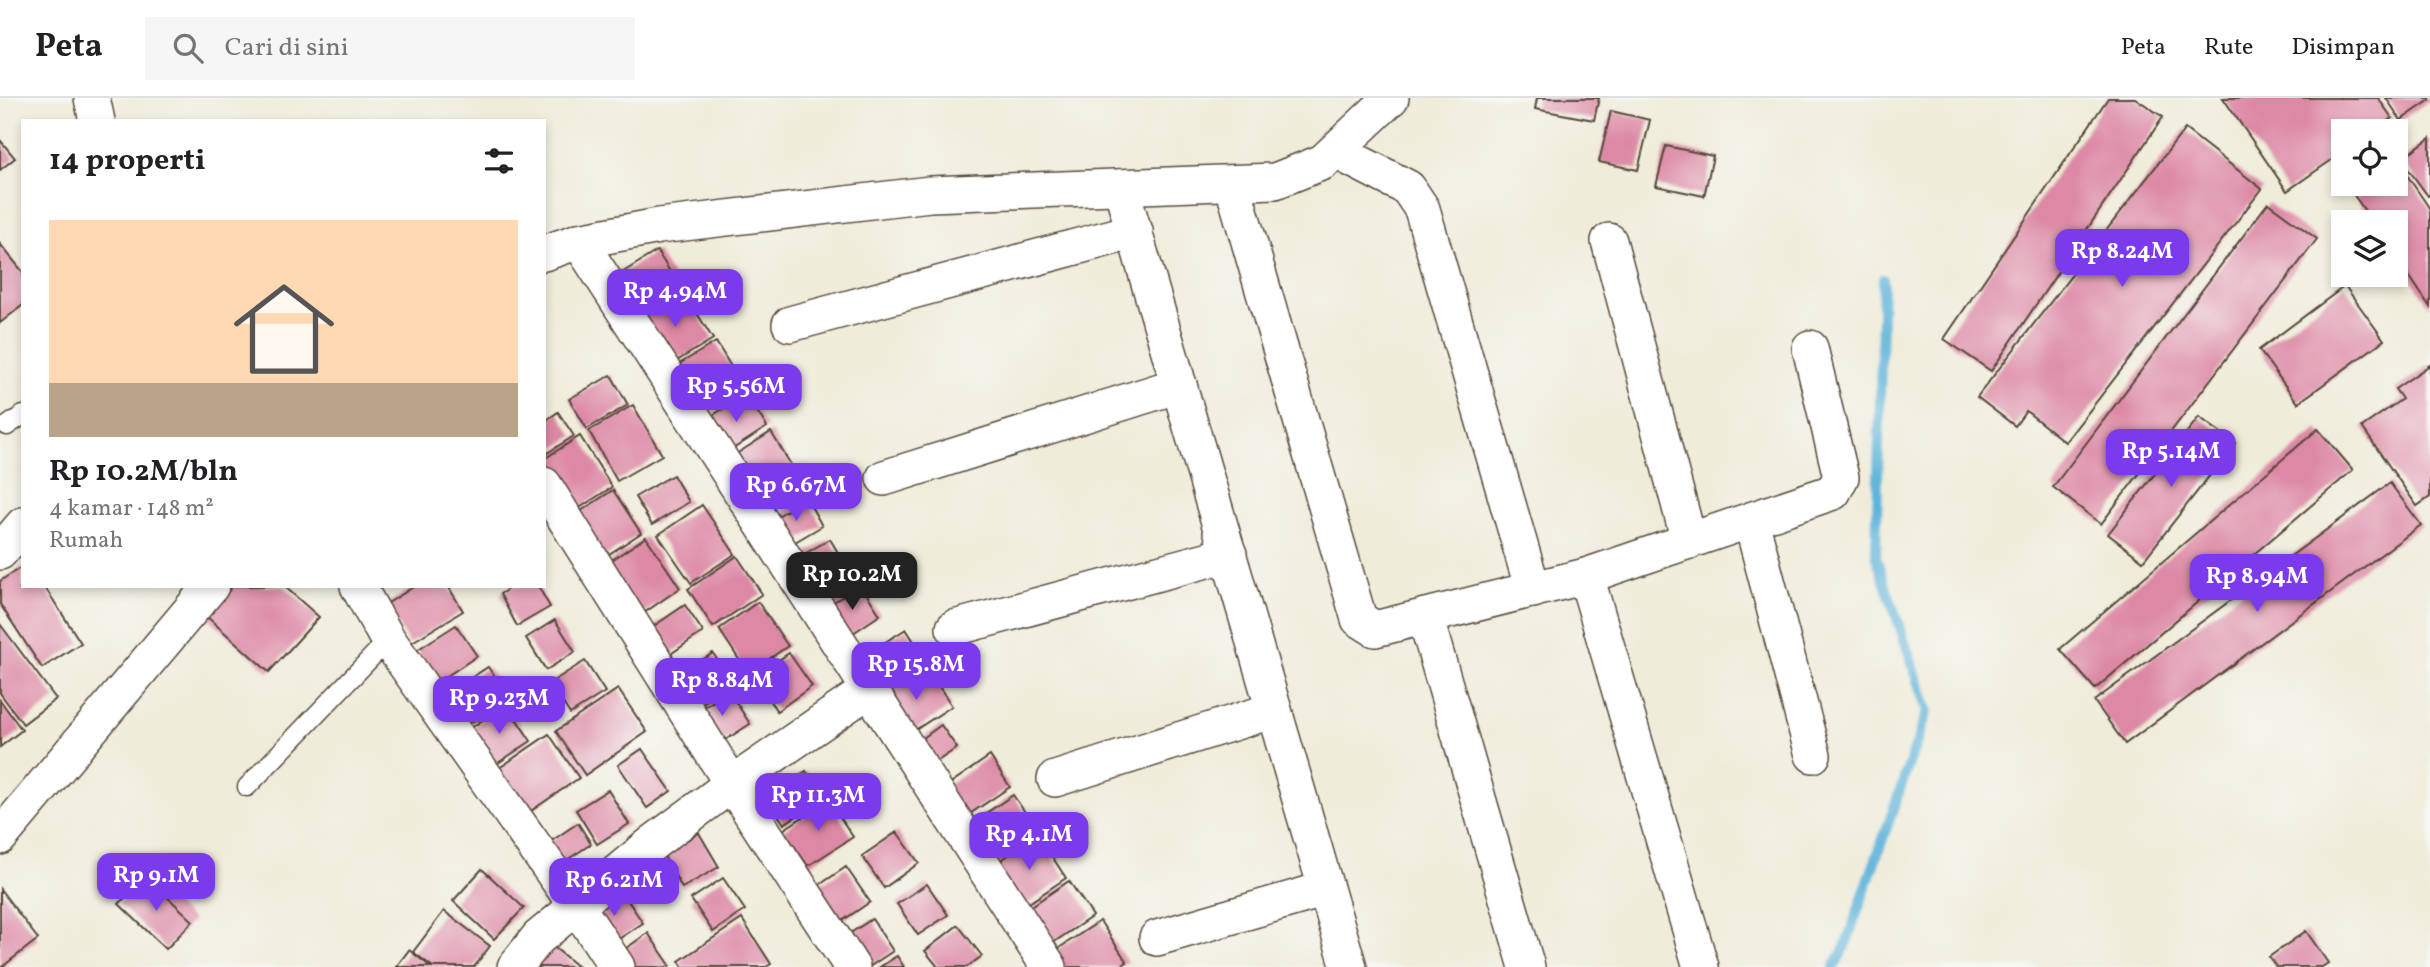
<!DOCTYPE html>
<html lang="id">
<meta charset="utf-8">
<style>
:root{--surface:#fff;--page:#f6f6f6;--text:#202124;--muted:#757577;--line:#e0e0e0;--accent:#7c3aed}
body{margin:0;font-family:Vollkorn,serif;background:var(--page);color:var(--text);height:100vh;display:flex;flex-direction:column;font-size:26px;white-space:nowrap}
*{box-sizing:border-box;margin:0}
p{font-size:23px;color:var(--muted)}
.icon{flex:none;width:38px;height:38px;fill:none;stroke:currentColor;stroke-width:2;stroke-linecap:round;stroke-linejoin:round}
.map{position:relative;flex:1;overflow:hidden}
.drawer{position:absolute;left:21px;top:21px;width:525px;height:469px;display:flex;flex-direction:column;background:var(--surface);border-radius:0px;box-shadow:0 4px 10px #0003}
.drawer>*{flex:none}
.buttons{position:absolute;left:2331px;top:21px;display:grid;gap:14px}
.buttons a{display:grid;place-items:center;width:77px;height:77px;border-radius:0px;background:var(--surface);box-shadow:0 4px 10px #0003;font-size:35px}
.price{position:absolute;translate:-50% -60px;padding:0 16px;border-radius:14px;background:var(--accent);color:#fff;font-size:23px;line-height:46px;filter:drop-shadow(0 2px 4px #0008)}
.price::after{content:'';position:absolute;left:50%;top:42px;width:21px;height:16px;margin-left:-10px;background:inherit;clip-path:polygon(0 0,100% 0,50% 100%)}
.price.active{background:#222;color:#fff}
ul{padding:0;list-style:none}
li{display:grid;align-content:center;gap:14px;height:371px;padding:0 28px}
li+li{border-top:2px solid var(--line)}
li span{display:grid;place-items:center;height:217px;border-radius:0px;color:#555}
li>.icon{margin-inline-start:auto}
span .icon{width:126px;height:126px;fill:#fffc;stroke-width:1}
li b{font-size:30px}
h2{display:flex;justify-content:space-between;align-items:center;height:84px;padding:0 28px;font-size:30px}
header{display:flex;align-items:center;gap:42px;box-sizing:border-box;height:98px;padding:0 35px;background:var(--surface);border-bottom:2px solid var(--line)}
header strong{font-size:33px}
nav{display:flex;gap:38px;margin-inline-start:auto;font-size:24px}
.search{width:490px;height:63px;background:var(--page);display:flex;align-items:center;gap:18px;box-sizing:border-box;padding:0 24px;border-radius:0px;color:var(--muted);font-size:26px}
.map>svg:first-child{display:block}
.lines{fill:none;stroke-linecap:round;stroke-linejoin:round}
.stream{stroke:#5db4da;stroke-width:10}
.building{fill:#dd88a5}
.service-casing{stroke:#56473a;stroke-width:21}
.minor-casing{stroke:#56473a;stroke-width:38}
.service{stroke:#fff;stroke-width:18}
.minor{stroke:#fff;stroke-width:35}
</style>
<header>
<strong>Peta</strong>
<div class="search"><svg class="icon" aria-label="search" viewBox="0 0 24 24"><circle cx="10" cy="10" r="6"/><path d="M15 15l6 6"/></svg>Cari di sini</div>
<nav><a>Peta</a><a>Rute</a><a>Disimpan</a></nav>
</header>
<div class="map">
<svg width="2430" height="869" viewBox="0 0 2430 869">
<rect width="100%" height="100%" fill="#f6f6f2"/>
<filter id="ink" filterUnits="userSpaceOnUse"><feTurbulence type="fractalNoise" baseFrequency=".0143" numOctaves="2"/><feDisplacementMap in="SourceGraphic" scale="14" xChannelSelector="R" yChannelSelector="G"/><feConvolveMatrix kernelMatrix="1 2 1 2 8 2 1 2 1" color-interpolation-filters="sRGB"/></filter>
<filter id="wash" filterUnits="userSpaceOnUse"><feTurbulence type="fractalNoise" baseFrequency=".00686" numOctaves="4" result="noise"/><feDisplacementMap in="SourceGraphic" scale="28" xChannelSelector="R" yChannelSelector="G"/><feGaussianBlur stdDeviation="1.57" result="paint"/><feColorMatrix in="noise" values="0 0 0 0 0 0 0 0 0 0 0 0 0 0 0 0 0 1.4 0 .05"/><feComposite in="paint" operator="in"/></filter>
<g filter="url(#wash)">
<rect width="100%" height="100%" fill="#efecd9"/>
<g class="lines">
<!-- stream -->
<polyline class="stream" points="1834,869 1845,849 1928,612 1876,459 1883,181"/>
</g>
<g id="blocks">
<!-- building -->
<g class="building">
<polygon points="1537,0 1599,0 1594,22 1535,11"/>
<polygon points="2108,0 2135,0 2163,19 1991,273 1944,241"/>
<polygon points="2223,0 2378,0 2392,20 2373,33 2343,33 2343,54 2287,93"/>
<polygon points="2386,0 2430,0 2430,2 2401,22"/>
<polygon points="1611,13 1650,22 1638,72 1599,64"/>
<polygon points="2185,31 2262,91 2065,344 2026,313 2015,328 1977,299"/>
<polygon points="2430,40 2430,96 2428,98 2401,61"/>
<polygon points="0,42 15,60 0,72"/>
<polygon points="1666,48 1713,58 1704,98 1656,88"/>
<polygon points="2396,61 2430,111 2430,209 2396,158 2396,124 2373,124 2346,86 2396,86"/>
<polygon points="2268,105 2317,141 2101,426 2053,389"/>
<polygon points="0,146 23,174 23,207 0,225"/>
<polygon points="657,153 681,191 635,219 612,181"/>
<polygon points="2345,188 2384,242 2298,305 2259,252"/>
<polygon points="683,193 713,241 667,269 638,222"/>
<polygon points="716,244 741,285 695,314 669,272"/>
<polygon points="2430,267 2430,399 2417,408 2362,329 2402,301 2395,291"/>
<polygon points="611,277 628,307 587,331 569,301"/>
<polygon points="746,296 767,329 725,356 704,323"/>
<polygon points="633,307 662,357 617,383 589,333"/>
<polygon points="558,314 574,338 544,357 544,324"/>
<polygon points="2199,319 2235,345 2143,463 2108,436"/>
<polygon points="2318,331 2353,372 2095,591 2060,551"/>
<polygon points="771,334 799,380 759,406 730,360"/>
<polygon points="580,338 612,389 570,416 544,376 544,361"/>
<polygon points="673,377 689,404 652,427 635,399"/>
<polygon points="2390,385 2421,427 2125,646 2094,603"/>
<polygon points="613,392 641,435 600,462 572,419"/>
<polygon points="807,401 822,428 785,450 769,423"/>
<polygon points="702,407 735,456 691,485 658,437"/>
<polygon points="646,439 680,490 638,519 603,468"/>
<polygon points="830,441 851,477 816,497 796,461"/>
<polygon points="737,458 762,496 713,529 688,491"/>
<polygon points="23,468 23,488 44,488 81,545 42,570 0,506 0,483"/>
<polygon points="861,487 880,517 844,541 824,510"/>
<polygon points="233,488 284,488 319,519 269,574 206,518"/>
<polygon points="415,488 448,488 463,513 409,546 385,507"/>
<polygon points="513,488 538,488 550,509 517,528 500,496"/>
<polygon points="758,504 788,548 748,575 719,531"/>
<polygon points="685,507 703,534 663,561 645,534"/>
<polygon points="555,522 575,554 546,572 526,540"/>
<polygon points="0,526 56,601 23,626 0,595"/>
<polygon points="456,527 477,558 438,584 417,552"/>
<polygon points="906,531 924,559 876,589 858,561"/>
<polygon points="713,555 732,586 690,613 670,583"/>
<polygon points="789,555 812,588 777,613 753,580"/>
<polygon points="585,563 605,594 570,616 550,585"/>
<polygon points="488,569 508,599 466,628 445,597"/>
<polygon points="926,569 952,608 906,638 880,599"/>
<polygon points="618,591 647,634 585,677 556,633"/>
<polygon points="729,593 750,626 716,648 695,615"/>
<polygon points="0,602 22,632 0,649"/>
<polygon points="506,606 531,643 492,669 468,632"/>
<polygon points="941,627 957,650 927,670 912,648"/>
<polygon points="549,636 579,680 522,719 492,675"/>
<polygon points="642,651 671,693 647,710 618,667"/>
<polygon points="990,658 1010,689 962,721 942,691"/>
<polygon points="806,673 824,700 784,726 766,699"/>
<polygon points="608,692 629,726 597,746 576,712"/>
<polygon points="1013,697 1036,730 987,763 964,730"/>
<polygon points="829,702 853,739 808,768 783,732"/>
<polygon points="578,725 591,746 564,764 550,744"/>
<polygon points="897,734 919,765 884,790 862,758"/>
<polygon points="699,735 719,769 682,790 663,756"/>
<polygon points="1038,737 1066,780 1020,811 992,768"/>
<polygon points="846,769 870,804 833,829 809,794"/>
<polygon points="482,771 524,810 494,841 453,803"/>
<polygon points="145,778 193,823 166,851 119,806"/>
<polygon points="723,780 745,812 713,834 691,801"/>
<polygon points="1069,783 1093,818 1045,850 1021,815"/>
<polygon points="927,786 948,817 918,837 897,806"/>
<polygon points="0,791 38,841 2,869 0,869"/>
<polygon points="620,791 643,825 608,848 586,814"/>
<polygon points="444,813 490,848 474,869 433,869 413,854"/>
<polygon points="742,821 771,866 766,869 683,869 679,863"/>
<polygon points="872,821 893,853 869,869 840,842"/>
<polygon points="1100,823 1127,864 1119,869 1054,869 1047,858"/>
<polygon points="958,827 982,858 967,869 938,869 925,853"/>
<polygon points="2306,833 2328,865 2322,869 2276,869 2269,859"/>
<polygon points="648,835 670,867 666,869 622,869 615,858"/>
<polygon points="549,845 578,869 529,869"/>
<polygon points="409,852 431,869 396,869"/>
<polygon points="897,858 904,869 880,869"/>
</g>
</g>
</g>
<g filter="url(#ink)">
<use href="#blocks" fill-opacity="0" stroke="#56473a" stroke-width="2"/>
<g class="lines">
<!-- service casing -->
<g class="service-casing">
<g id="service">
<polyline points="7,328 23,317"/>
<polyline points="247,689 388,542"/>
</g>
</g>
<!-- minor casing -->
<g class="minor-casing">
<g id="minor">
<polyline points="92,0 97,23"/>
<polyline points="1336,53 1408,90 1422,111 1533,492"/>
<polyline points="1232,85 1359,521 1375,531 1586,478 1833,394 1841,379 1810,250"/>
<polyline points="1121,89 1349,869"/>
<polyline points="579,143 1049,869"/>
<polyline points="1609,143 1689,443"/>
<polyline points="544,155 579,143 659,128 930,96 1275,83 1323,64 1391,0"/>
<polyline points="790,226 1135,133"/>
<polyline points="884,380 1179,287"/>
<polyline points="544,387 732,686 852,869"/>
<polyline points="1751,422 1813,657"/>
<polyline points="0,454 23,427"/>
<polyline points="1586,478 1701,869"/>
<polyline points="358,488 388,542 576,807 617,869"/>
<polyline points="1425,518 1527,869"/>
<polyline points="954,530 1229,456"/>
<polyline points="1055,681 1274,612"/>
<polyline points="0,739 211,488"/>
<polyline points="1157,840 1326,791"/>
<polyline points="515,869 538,840 654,744 732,686 870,591"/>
</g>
</g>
<!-- service -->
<use href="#service" class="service"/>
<!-- minor -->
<use href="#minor" class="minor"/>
</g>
</g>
</svg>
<div class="buttons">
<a><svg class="icon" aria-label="locate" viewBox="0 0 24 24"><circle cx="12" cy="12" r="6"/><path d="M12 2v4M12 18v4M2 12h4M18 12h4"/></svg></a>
<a><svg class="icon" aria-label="layers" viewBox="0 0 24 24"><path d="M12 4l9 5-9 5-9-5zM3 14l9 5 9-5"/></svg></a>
</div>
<b class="price" style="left:2122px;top:191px">Rp 8.24M</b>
<b class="price" style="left:675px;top:231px">Rp 4.94M</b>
<b class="price" style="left:736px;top:326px">Rp 5.56M</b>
<b class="price" style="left:2171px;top:391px">Rp 5.14M</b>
<b class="price" style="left:796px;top:425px">Rp 6.67M</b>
<b class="price active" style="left:852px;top:514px">Rp 10.2M</b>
<b class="price" style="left:2257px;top:516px">Rp 8.94M</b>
<b class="price" style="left:916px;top:604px">Rp 15.8M</b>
<b class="price" style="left:722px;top:620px">Rp 8.84M</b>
<b class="price" style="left:499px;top:638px">Rp 9.23M</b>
<b class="price" style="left:818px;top:735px">Rp 11.3M</b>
<b class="price" style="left:1029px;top:774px">Rp 4.1M</b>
<b class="price" style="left:156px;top:815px">Rp 9.1M</b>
<b class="price" style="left:614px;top:820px">Rp 6.21M</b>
<section class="drawer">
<h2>14 properti<svg class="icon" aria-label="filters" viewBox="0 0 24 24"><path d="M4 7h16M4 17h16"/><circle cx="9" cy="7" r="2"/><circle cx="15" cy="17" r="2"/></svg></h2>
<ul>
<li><span style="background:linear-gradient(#ffd9b3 75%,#b9a48a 0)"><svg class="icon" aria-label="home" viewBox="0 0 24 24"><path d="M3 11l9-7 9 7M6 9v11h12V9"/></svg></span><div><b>Rp 10.2M/bln</b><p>4 kamar · 148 m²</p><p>Rumah</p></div></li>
</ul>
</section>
</div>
